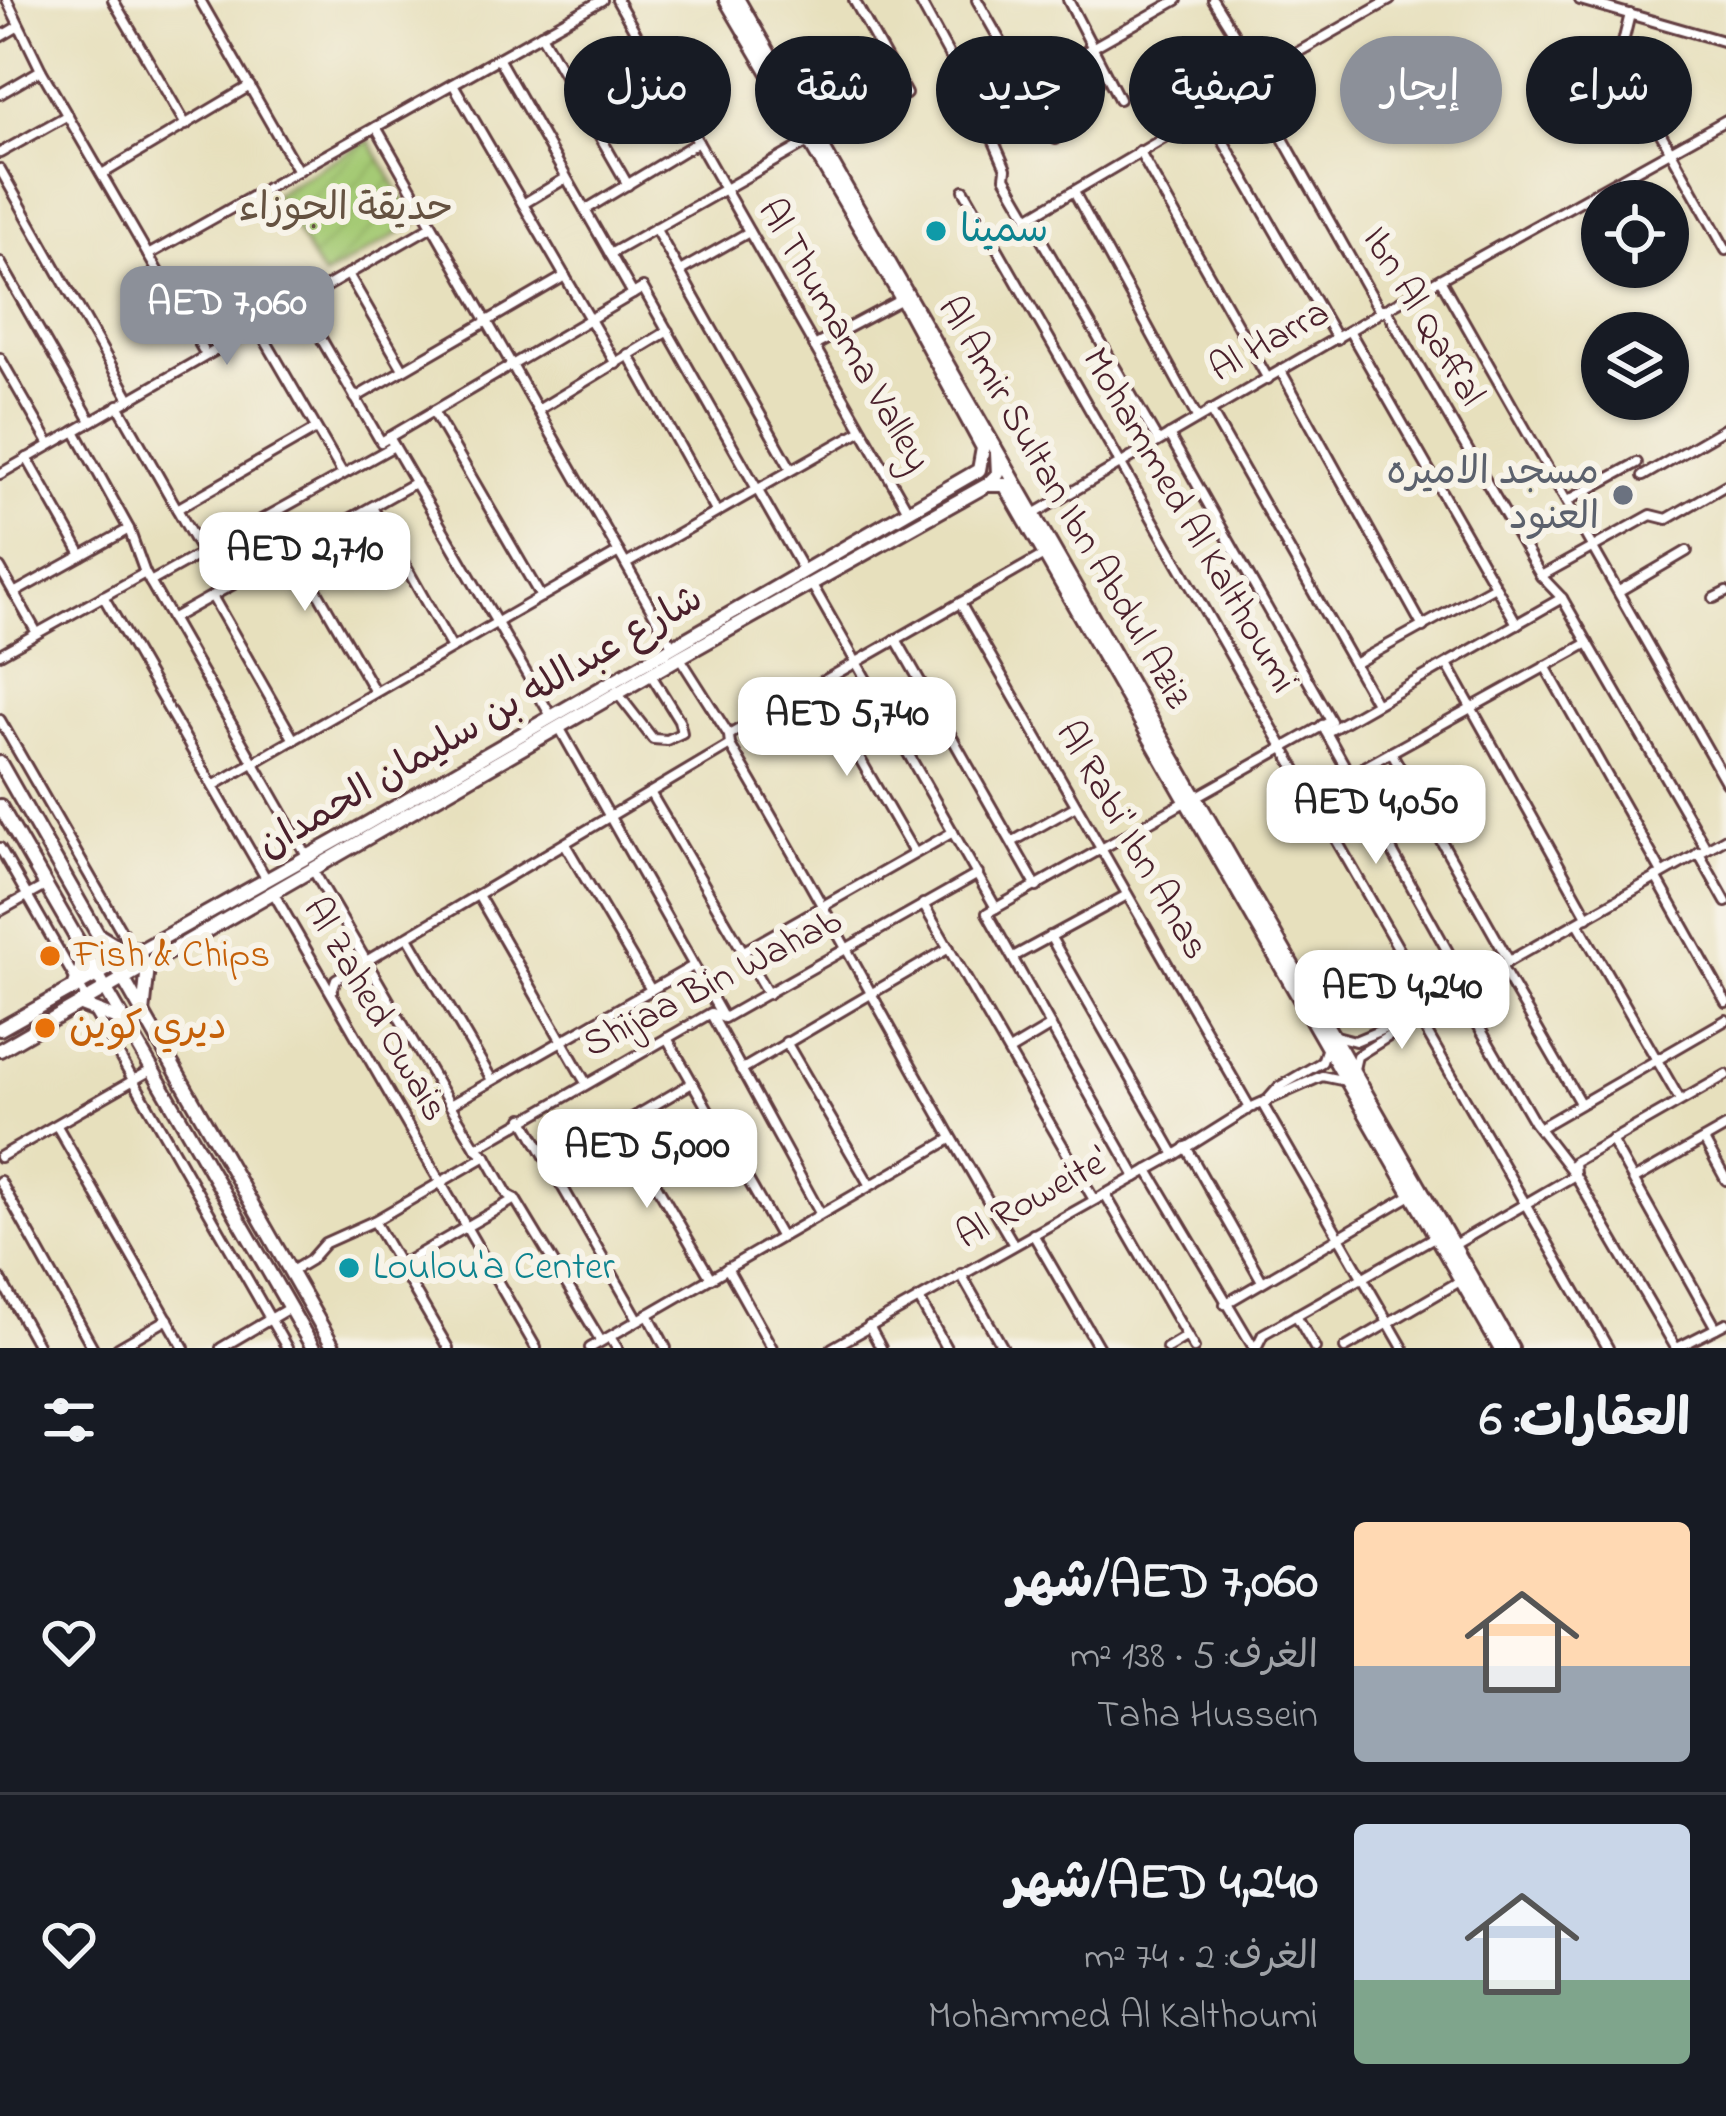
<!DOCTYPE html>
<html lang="ar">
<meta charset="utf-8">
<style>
:root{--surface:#171b24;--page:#242831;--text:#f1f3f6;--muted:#9ea1a6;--line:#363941;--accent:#8c9099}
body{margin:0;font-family:"Indie Flower","Playpen Sans Arabic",sans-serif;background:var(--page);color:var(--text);direction:rtl;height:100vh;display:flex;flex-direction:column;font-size:45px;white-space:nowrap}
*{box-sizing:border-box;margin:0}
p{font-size:39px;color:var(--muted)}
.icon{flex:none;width:66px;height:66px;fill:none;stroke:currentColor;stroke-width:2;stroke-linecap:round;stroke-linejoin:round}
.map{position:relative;height:1348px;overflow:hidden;direction:ltr}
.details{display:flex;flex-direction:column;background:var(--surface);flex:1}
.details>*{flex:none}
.hud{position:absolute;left:36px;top:36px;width:1656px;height:108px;direction:rtl;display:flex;gap:24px}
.controls{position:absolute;left:1581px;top:180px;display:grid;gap:24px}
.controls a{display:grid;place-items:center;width:108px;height:108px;border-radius:50%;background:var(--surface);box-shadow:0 3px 9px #0004;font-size:60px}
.price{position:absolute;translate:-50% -102px;padding:0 27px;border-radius:24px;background:#fff;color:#222;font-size:39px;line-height:78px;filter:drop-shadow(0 3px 6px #0008)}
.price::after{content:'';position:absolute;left:50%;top:72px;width:36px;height:27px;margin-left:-18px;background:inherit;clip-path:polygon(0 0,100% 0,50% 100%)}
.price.on{background:var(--accent);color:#fff}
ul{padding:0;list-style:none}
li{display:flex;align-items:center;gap:36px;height:300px;padding:0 36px}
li+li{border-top:3px solid var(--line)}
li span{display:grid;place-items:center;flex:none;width:336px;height:240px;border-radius:12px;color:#555}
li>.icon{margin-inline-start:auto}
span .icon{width:144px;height:144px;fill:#fffc;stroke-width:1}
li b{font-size:51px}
h2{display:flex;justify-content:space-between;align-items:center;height:144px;padding:0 36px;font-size:51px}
.chip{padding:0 42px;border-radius:54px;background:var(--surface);box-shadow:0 3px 9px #0004;font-size:42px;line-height:108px}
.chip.on{background:var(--accent);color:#fff}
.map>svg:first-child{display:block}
.garden{fill:url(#garden-furrows);stroke:#787450;stroke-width:3}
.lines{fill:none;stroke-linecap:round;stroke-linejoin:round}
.street-casing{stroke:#623c41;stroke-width:14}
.secondary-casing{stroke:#623c41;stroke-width:18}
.street{stroke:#fff;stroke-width:8}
.secondary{stroke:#fff;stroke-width:12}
.culture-dot{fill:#0f9aa8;stroke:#f7f3e8;stroke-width:4.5}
.worship-dot{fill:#6b7280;stroke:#f7f3e8;stroke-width:4.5}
.food-dot{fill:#e8710a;stroke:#f7f3e8;stroke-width:4.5}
.labels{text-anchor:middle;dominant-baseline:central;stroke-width:12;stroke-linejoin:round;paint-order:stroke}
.park-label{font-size:39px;fill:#655241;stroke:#f7f3e8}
.culture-label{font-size:39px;fill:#0d838f;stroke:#f7f3e8;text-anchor:start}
.street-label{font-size:39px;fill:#4a1f2b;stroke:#f7f3e8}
.worship-label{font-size:39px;fill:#5b616d;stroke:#f7f3e8;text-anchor:end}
.food-label{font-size:39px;fill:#c56008;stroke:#f7f3e8;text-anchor:start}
</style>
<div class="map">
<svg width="1726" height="1348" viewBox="0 0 1726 1348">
<defs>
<pattern id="garden-furrows" width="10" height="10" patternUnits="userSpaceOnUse" patternTransform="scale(3)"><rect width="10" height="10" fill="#a5ca74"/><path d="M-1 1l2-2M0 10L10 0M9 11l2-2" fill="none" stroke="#90ad65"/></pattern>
</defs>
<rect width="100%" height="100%" fill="#f7f3e8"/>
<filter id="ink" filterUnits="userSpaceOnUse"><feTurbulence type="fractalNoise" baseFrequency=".00833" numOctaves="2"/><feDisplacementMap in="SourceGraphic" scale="24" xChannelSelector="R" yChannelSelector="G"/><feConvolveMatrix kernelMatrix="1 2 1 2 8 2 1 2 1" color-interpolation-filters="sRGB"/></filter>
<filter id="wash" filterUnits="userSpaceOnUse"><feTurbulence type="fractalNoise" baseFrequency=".004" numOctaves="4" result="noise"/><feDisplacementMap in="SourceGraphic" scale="48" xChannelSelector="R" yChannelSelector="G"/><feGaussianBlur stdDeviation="2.7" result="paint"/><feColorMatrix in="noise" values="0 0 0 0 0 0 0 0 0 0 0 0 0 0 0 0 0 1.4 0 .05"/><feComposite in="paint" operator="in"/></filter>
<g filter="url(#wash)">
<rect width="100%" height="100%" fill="#e7e0bd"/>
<!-- garden -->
<polygon class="garden" points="369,140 417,223 323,277 274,194"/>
</g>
<g filter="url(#ink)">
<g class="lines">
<!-- street casing -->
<g class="street-casing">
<g id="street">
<polyline points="7,0 41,70 206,355"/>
<polyline points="113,0 186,125"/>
<polyline points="200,0 298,171"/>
<polyline points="617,0 909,512"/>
<polyline points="854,0 906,94"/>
<polyline points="919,0 985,121 1006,169 1005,177 1158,441"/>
<polyline points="977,0 1056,139"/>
<polyline points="1068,0 1119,99"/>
<polyline points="1213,0 1233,32 1227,39 1379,309 1386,309 1541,576 1562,598 1706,848"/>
<polyline points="1580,0 1726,42"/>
<polyline points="1630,14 1619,59 1726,250"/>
<polyline points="541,34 628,185"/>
<polyline points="0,37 17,27"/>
<polyline points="1293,55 1390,0"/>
<polyline points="498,58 633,294"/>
<polyline points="1180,66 1337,339"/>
<polyline points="453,84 616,364"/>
<polyline points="1026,85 1177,0"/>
<polyline points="0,94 41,70"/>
<polyline points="376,127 673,647"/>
<polyline points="1139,151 1268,379"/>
<polyline points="0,153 68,115"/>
<polyline points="0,169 130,399"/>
<polyline points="102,174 250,86"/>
<polyline points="964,190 1432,1007"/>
<polyline points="1074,192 1197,417"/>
<polyline points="523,204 566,178"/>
<polyline points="585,210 698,142"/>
<polyline points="1028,218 1207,113"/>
<polyline points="655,228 791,469"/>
<polyline points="610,254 808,142"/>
<polyline points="148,255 602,0"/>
<polyline points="0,262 91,421"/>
<polyline points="680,271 749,232"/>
<polyline points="348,274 403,369"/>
<polyline points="1440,279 1726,782"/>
<polyline points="300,302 381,442 643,288 803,570"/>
<polyline points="257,326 343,474"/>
<polyline points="1350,332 1517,624"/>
<polyline points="814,346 902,299"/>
<polyline points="628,354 716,511"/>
<polyline points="0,358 50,445"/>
<polyline points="1281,371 1423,627"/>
<polyline points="355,398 565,276"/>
<polyline points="118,405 202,553"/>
<polyline points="538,410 668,331"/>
<polyline points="1210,410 1376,703"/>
<polyline points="433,411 541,597"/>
<polyline points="75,431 129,529 145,573 307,856"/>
<polyline points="1169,435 1331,721 1196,797"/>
<polyline points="389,437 551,716"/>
<polyline points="27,458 82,555"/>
<polyline points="0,474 432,226"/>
<polyline points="1643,476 1726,428"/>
<polyline points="1567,501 1637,463"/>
<polyline points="372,507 452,648"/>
<polyline points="177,509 316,429"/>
<polyline points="273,514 375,692"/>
<polyline points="1034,514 1386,309 1726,120"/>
<polyline points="626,564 862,430"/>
<polyline points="0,568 37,633"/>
<polyline points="1541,576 1651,515 1667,519 1726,485"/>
<polyline points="150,582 394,446"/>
<polyline points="811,583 996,908"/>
<polyline points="1619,591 1687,551"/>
<polyline points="14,593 129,529"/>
<polyline points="103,596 267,880"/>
<polyline points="212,596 294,740"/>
<polyline points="1714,598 1726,592"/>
<polyline points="960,603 1250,1108"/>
<polyline points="171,619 416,482"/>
<polyline points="896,639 1037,887"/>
<polyline points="0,654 145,573"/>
<path d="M680,658L729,735L730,745C828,910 916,1080 1014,1245"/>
<polyline points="1354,664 1493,587"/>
<polyline points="1447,664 1588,917"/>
<polyline points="1545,666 1662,873"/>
<polyline points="817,684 914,853"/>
<polyline points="618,694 653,739 667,740 682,733 679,720 651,675"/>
<polyline points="0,720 122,932"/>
<polyline points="1322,725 1467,986"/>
<polyline points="559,727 723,1017"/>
<polyline points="1327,732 1562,598"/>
<polyline points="729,735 1044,555"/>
<polyline points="1391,752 1509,961"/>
<polyline points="1350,775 1588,643"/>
<polyline points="213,786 619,552"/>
<polyline points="651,794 768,994"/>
<polyline points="1012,842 1076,806"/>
<polyline points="565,844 651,990"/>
<polyline points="0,848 287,1348"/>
<polyline points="1698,852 1726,902"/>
<polyline points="313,870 450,1105 476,1148 486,1156 508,1195 515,1199 601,1341"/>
<polyline points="1656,877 1726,1002"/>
<polyline points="274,894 536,1348"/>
<polyline points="478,895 586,1083"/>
<polyline points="923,904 1094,1200"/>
<polyline points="0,911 45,886"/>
<polyline points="1578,923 1680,1100"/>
<polyline points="1050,936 1175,1155"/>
<polyline points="408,937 492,1080"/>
<polyline points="744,951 953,832"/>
<polyline points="1013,957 1127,895"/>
<polyline points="1501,966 1580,1103"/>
<polyline points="332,991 336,979 730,745"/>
<polyline points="1459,992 1534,1122 1575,1175 1676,1348"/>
<polyline points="711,1014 820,1213"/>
<polyline points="1417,1015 1608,1348"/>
<polyline points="1336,1036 1355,1041 1410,1018"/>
<polyline points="667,1038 780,1236"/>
<polyline points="786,1042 869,1184"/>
<polyline points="1009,1051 1051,1026"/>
<polyline points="1354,1069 1357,1056 1509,961 1726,838"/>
<polyline points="741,1070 949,948"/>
<polyline points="1264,1104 1279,1087 1322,1062 1326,1050"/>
<polyline points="450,1105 693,966"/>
<polyline points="1263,1105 1403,1348"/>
<polyline points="523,1118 638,1319"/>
<polyline points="621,1124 710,1277"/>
<polyline points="57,1126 184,1348"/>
<polyline points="1539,1128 1726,1020"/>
<polyline points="1611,1140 1716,1328"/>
<polyline points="1704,1140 1726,1180"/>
<polyline points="1186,1147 1262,1281"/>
<polyline points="476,1148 711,1013 724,1018 978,874"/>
<polyline points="0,1157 153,1069"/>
<polyline points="552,1165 692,1083"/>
<polyline points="1148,1170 1254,1348"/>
<polyline points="1136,1177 987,913 1185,802"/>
<polyline points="1635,1179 1726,1127"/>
<polyline points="0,1181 93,1348"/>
<polyline points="1105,1194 1194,1348"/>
<polyline points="374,1221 448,1348"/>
<polyline points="1033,1234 1099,1348"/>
<polyline points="1454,1245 1575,1175 1574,1162 1726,1075"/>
<polyline points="400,1265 515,1199"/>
<polyline points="727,1268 772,1348"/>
<polyline points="290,1272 310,1260 325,1243 374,1221 486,1156"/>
<polyline points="961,1274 1003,1348"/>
<polyline points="0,1278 39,1348"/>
<polyline points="919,1299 946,1348"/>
<polyline points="1225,1304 1411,1195"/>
<polyline points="648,1314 666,1348"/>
<polyline points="1296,1315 1315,1348"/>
<polyline points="869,1326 881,1348"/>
<polyline points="610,1337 617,1348"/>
<polyline points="118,1348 168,1319"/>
<polyline points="221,1348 289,1308"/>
<polyline points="590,1348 951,1139"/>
<polyline points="832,1348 1175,1155 1250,1108 1322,1076 1346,1081"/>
<polyline points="1167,1348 1187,1336"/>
<polyline points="1256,1348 1263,1334 1436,1236"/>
<polyline points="1345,1348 1460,1281"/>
<polyline points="1677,1348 1726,1323"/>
</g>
</g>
<!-- secondary casing -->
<g class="secondary-casing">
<g id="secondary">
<polyline points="738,0 1512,1348"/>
<polyline points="989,485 1005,485 1500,1348"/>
<polyline points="0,763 334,1348"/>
<polyline points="0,806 313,1348"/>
<polyline points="100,936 118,947 142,949"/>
<polyline points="73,990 81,968 81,946"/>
<polyline points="83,1006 125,1022"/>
<polyline points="143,1014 148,966"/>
<polyline points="0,1029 366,824 979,470 983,448 902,299 726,0"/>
<polyline points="0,1050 680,657 987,485 998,474 997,453"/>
</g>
</g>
<!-- street -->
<use href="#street" class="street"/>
<!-- secondary -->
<use href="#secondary" class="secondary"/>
</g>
</g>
<!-- markers -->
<g class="culture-dot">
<circle cx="936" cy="231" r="12"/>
<circle cx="349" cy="1268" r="12"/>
</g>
<circle class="worship-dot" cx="1623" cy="495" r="12"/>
<g class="food-dot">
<circle cx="50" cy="956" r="12"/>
<circle cx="45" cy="1028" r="12"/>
</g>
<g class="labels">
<!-- park labels -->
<g class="park-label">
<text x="346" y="209">حديقة الجوزاء</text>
</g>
<!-- culture labels -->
<g class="culture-label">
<text x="960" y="231">سمينا</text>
<text x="373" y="1268">Loulou'a Center</text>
</g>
<!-- street labels -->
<g class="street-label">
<text transform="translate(1422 317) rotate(59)">Ibn Al Qaffal</text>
<text transform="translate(843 336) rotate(60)">Al Thumama Valley</text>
<text transform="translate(1270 342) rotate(-29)">Al Harra</text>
<text transform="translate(1063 503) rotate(60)">Al Amir Sultan Ibn Abdul Aziz</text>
<text transform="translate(1188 521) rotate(60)">Mohammed Al Kalthoumi</text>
<text transform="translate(481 723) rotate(-30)">شارع عبدالله بن سليمان الحمدان</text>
<text transform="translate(1131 841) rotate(60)">Al Rabi' Ibn Anas</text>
<text transform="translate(713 984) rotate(-27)">Shijaa Bin Wahab</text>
<text transform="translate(374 1010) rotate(60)">Al Zahed Owais</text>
<text transform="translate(1033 1200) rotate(-29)">Al Roweite'</text>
</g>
<!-- worship labels -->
<g class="worship-label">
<text x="1599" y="473">مسجد الاميره<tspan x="1599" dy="45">العنود</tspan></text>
</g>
<!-- food labels -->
<g class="food-label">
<text x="74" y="956">Fish &amp; Chips</text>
<text x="69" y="1028">ديري كوين</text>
</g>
</g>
</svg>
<div class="controls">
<a><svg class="icon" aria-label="locate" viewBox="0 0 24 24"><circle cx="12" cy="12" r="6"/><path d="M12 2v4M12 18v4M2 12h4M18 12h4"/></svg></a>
<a><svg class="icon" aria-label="layers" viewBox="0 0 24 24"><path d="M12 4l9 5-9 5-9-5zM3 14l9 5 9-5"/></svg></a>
</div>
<b class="price on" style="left:227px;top:368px">AED 7,060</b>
<b class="price" style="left:305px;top:614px">AED 2,710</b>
<b class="price" style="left:847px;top:779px">AED 5,740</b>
<b class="price" style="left:1376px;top:867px">AED 4,050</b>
<b class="price" style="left:1402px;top:1052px">AED 4,240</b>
<b class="price" style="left:647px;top:1211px">AED 5,000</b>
<div class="hud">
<a class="chip">شراء</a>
<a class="chip on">إيجار</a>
<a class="chip">تصفية</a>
<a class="chip">جديد</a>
<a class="chip">شقة</a>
<a class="chip">منزل</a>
</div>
</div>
<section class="details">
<h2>العقارات: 6<svg class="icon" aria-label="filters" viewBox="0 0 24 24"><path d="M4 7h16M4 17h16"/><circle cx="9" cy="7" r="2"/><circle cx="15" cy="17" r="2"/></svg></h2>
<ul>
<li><span style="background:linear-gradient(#ffd9b3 60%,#9aa5b1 0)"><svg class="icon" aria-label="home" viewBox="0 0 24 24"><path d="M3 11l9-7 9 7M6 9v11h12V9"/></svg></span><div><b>AED 7,060/شهر</b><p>الغرف: 5 · 138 m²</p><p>Taha Hussein</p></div><svg class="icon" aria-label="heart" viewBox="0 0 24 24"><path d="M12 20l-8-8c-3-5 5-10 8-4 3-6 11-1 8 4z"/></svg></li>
<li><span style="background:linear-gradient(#c9d6e8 65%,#7fa58c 0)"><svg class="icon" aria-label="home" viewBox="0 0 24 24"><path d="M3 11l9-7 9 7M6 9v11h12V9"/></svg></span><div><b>AED 4,240/شهر</b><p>الغرف: 2 · 74 m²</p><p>Mohammed Al Kalthoumi</p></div><svg class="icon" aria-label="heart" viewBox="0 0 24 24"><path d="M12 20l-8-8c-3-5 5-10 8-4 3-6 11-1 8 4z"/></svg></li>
</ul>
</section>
